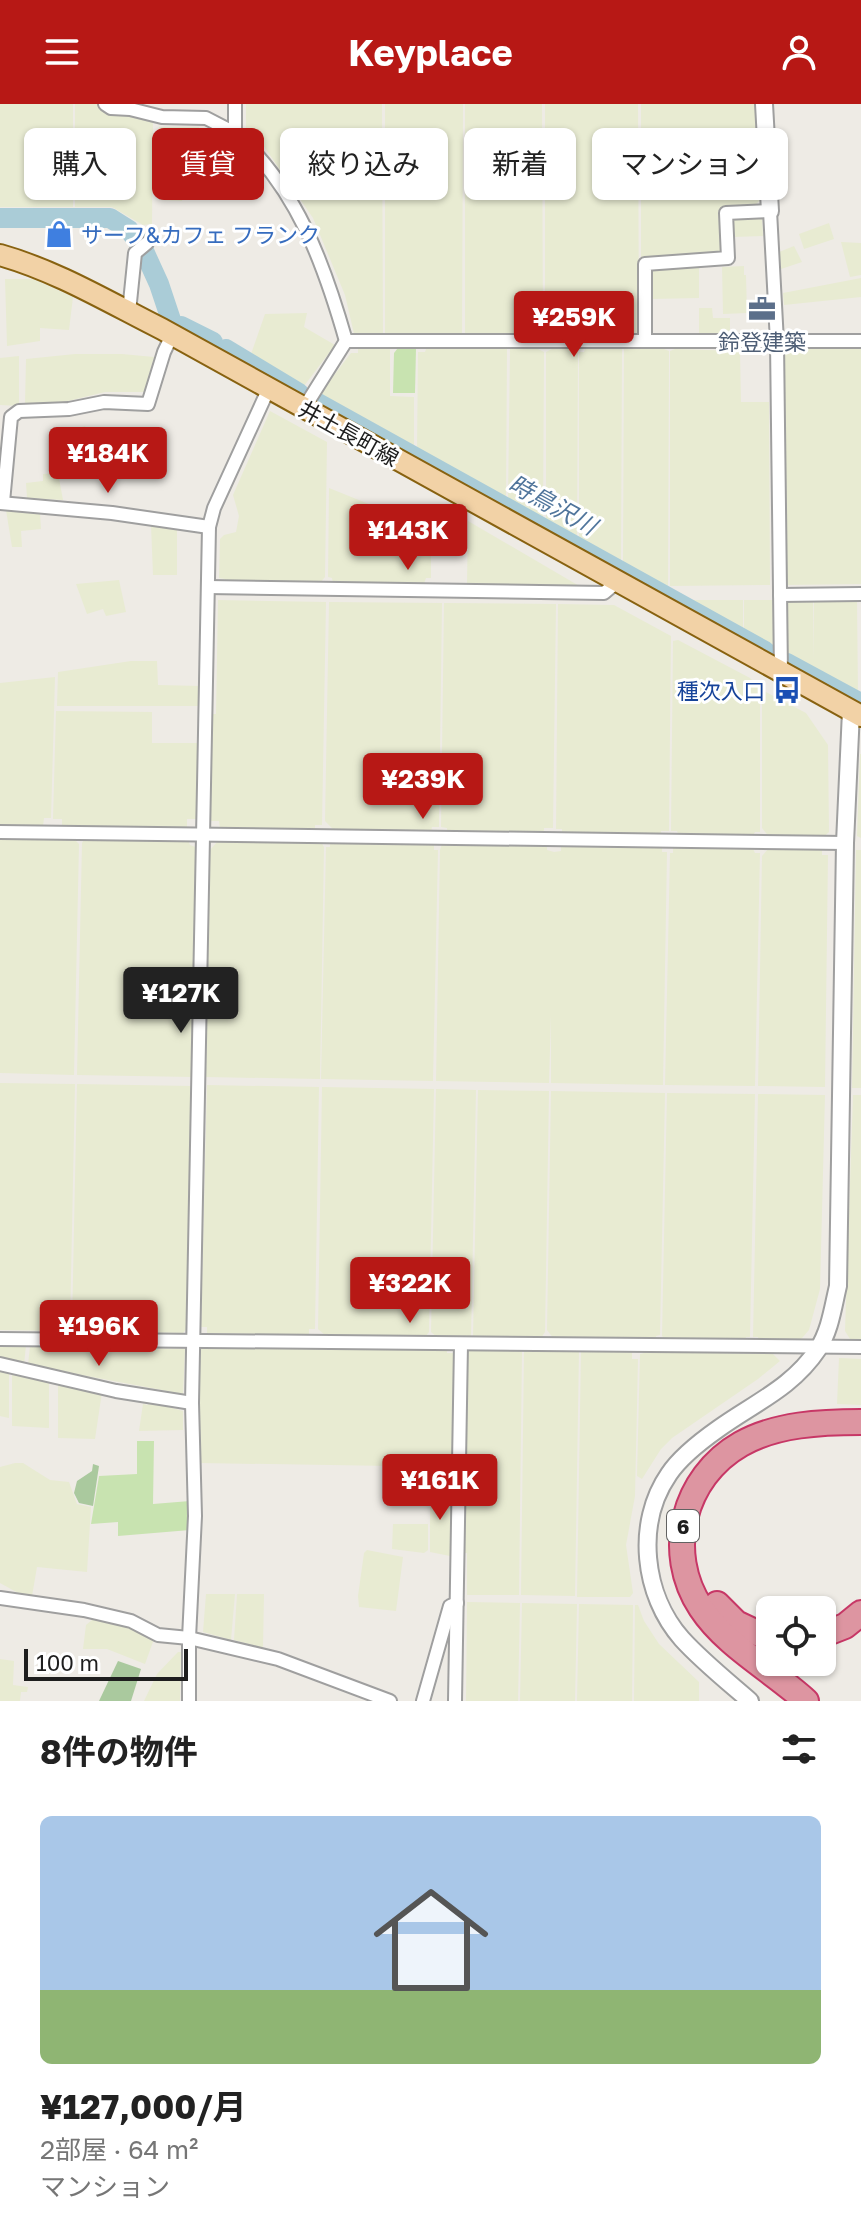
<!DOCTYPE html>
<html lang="ja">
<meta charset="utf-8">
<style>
:root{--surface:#fff;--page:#f2f2f2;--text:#222;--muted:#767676;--accent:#b71815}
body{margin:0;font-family:"Golos Text","Noto Sans JP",sans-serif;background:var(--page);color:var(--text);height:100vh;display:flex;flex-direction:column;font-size:30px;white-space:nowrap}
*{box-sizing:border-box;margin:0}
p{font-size:26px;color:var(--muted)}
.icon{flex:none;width:44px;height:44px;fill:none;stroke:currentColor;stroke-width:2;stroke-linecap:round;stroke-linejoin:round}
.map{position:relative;height:1597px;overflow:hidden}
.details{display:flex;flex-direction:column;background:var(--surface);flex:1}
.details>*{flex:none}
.banner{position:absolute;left:24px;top:24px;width:814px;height:72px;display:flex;gap:16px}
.buttons{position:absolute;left:756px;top:1492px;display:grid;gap:16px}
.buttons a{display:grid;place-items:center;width:80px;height:80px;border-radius:12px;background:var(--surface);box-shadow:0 2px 6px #0004;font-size:40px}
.scale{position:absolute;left:24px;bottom:20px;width:164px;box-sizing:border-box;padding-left:8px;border:4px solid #1e1e1e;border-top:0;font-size:22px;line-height:28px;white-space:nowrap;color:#1e1e1e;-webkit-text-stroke:6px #fff;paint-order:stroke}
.price{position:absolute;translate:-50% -68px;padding:0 18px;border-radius:8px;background:var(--accent);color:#fff;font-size:26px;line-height:52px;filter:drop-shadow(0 2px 4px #0008)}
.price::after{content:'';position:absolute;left:50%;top:48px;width:24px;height:18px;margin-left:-12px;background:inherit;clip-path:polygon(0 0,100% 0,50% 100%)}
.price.active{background:#222;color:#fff}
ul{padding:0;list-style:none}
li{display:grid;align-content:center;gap:16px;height:424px;padding:0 40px}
li span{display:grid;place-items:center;height:248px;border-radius:12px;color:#555}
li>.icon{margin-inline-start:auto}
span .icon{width:144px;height:144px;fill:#fffc;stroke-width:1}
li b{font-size:34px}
h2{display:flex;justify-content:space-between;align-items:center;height:96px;padding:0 40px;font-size:34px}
.tag{padding:0 28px;border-radius:12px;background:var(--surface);box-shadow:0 2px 6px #0004;font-size:28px;line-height:72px}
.tag.active{background:var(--accent);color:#fff}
header{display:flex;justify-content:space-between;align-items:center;height:104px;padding:0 40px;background:var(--accent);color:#fff;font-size:36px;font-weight:700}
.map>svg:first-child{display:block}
.farmland{fill:#e8ebd2}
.grass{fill:#c8e3b0}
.forest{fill:#aac99e}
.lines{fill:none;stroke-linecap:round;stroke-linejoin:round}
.river{stroke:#aaccd7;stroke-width:20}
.minor-casing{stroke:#9f9f9f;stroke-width:16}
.tertiary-casing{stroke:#9f9f9f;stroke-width:20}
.primary-casing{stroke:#886210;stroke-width:24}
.motorway-casing{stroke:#c73766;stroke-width:28}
.minor{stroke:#fff;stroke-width:12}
.tertiary{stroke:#fff;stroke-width:16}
.primary{stroke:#f2d2a6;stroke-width:20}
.motorway{stroke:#dd95a1;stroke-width:24}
.labels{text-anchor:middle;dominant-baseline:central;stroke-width:6;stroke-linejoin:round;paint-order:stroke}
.shield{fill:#fff;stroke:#626262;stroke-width:2}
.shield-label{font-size:20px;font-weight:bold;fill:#1e1e1e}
.shop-label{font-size:22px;fill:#366cbe;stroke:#fff;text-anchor:start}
.service-label{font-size:22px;fill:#4e5e75;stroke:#fff}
.street-label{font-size:22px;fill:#1e1e1e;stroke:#fff}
.transit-label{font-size:22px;fill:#164399;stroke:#fff;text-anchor:end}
.water-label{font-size:24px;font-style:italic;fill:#51769c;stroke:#fff}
</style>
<header><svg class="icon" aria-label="menu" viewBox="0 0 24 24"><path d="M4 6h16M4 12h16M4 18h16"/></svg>Keyplace<svg class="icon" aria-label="person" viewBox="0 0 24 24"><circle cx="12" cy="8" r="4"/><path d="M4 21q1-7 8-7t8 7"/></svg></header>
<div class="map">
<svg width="861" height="1597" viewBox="0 0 861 1597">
<rect width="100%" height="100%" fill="#eeebe5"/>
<!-- farmland -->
<g class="farmland">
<rect x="0" y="0" width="73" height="103"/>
<polygon points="75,0 98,0 103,8 110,12 131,11 153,17 152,120 143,121 112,103 75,103"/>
<polygon points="246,0 382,0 383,234 355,234 345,191 313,114 261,38 246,24"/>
<polygon points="385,0 463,0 462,234 385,234"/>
<polygon points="465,0 542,0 543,230 539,234 465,234"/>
<polygon points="545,0 638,0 639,230 631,234 550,234 545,229"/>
<polygon points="641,0 755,0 760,96 754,102 721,103 722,151 641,153"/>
<polygon points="159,23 199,23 195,51 190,58 182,97 161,96"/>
<polygon points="762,114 763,132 733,133 733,115"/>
<polygon points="829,119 834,135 804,145 799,130"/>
<polygon points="841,138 861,139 861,171 850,173"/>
<polygon points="794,142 802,158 781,165 779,148"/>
<polygon points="744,162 744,171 746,171 747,209 723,210 722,163"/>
<polygon points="699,164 699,194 652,195 651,165"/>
<polygon points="861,174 861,193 784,201 783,189"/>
<polygon points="5,175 33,175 73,193 69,226 40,224 40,237 7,242"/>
<polygon points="699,204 712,204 713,214 730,214 730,231 699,231"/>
<polygon points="307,209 304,223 335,241 304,282 250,253 265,210"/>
<polygon points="358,245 390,245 390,292 414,293 414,343 319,291 351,249 358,249"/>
<polygon points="426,245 507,245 506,394 417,345 418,248 425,248"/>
<polygon points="510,245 538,245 544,248 543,415 508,396"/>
<polygon points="552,245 578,245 577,434 546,416 546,248"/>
<polygon points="585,245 622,245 621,458 579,435 579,248 584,248"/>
<polygon points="624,245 664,245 669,247 668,482 623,460"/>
<polygon points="675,245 740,247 741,298 769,298 770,481 670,482 670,247"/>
<polygon points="790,245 861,245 861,480 784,481 782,250 789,250"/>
<polygon points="75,250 122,250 154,253 144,288 105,288 64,298 25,300 26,255"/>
<polygon points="19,252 19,302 0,301 0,254"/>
<polygon points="270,307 327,338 325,473 319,480 226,478 225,475 219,474 220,435 224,431 236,428 239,412 233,391"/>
<polygon points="85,322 91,339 62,347 59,331"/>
<polygon points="58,369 63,396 27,394 26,379 43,377 43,370"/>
<polygon points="329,384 431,425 431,474 426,474 423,482 333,480 332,474 328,473"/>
<polygon points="6,406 40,409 41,425 21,427 22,443 12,443"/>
<polygon points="468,417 581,483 471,482 467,480"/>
<polygon points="154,418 177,421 177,471 153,471 151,421"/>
<polygon points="119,476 126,508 106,512 103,505 87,510 76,480"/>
<polygon points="218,496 326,498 322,721 315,721 315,726 220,724 219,717 211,717 211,610 216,610"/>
<polygon points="689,496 743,496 743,529 689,500"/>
<polygon points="744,496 773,496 773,543 771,544 744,530"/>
<polygon points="788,496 813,496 814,557 814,496 857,496 858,591 788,552"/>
<polygon points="329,498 442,499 439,723 432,723 431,728 334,726 325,717"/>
<polygon points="444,499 556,500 553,724 544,724 544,730 447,728 447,724 441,723"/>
<polygon points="558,500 614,501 671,532 669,727 661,727 661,732 562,730 562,725 556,725"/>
<polygon points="678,536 750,574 760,584 760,728 755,728 751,734 679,732 677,727 671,727 673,537"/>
<polygon points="131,557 157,557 158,581 201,582 200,602 57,602 58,568"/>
<polygon points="55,573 51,714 44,714 43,722 0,721 0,579"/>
<polygon points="762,586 806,609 828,641 829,728 821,735 770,734 762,724"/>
<polygon points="56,607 152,608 152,639 197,639 197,715 187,715 187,725 62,722 62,715 53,715"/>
<polygon points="860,650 861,650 861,734 857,732"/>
<polygon points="0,732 73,734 79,740 74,971 0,969"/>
<polygon points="85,734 188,736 190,741 198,744 193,973 77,971 82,739"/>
<polygon points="218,737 321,738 324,743 320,975 206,973 210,746"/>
<polygon points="330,738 434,740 434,746 438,746 433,977 321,975 326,743 330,743"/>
<polygon points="442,740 547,742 547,746 554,748 561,747 561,742 662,743 662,748 667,748 663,981 551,979 551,911 549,979 436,977 440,746"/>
<polygon points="673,744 753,745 755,749 760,749 755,982 665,981 670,749 673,749"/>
<polygon points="768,745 822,746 822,751 828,751 825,983 758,982 762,752"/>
<polygon points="856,746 861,746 861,984 852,984"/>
<polygon points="0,979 75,980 70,1220 62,1227 0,1226"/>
<polygon points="77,980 193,982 189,1222 183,1229 78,1227 72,1221"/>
<polygon points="207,981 319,983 315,1225 309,1225 309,1231 207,1229 207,1223 201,1223"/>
<polygon points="322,983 434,985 429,1228 425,1233 325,1231 318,1225"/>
<polygon points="436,985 476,986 471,1233 437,1233 431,1228"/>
<polygon points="478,986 549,987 545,1228 541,1234 473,1233"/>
<polygon points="551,987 665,989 660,1231 656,1232 656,1236 554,1235 547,1226"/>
<polygon points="667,989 755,990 750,1233 746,1233 745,1237 666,1236 662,1232"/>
<polygon points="758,990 825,991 820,1185 809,1226 802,1234 793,1238 758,1238 758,1233 753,1233"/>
<polygon points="853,991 861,991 861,1235 850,1235 845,1227"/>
<polygon points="0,1240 26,1241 24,1261 0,1256"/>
<polygon points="206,1241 447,1245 447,1249 455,1249 453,1363 199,1359 199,1245 205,1244"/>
<polygon points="30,1242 185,1245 183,1290 28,1261"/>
<polygon points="474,1244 522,1247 519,1491 467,1491 467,1449 464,1449 467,1247"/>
<polygon points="532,1245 579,1246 575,1492 521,1491 524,1247"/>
<polygon points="581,1246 632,1247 632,1255 638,1255 635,1392 626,1441 633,1489 630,1493 577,1493"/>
<polygon points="648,1248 773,1250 780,1257 758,1275 672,1334 661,1345 642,1375 637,1372 640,1250"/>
<polygon points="839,1254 861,1255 861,1301 837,1300"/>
<polygon points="0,1266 9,1268 9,1314 0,1312"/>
<polygon points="12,1269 49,1277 49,1324 12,1322"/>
<polygon points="58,1279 102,1288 95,1335 58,1334"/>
<polygon points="148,1297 183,1307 183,1326 139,1327 143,1300 148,1301"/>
<polygon points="15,1359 23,1359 50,1376 69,1378 77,1400 91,1403 87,1468 37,1463 32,1492 20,1490 0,1479 0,1363"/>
<polygon points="430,1370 455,1371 455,1453 430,1448"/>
<polygon points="393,1420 428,1420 428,1446 424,1449 392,1445"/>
<polygon points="367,1446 403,1453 396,1507 359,1503 358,1492 364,1449"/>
<polygon points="206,1490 235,1490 231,1536 203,1528"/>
<polygon points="237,1490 264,1490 263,1544 234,1536"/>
<polygon points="467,1498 520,1499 518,1597 466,1597"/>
<polygon points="522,1499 577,1500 575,1597 520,1597"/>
<polygon points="579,1500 633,1501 632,1597 577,1597"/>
<polygon points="635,1501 638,1501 644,1517 659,1540 699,1578 699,1597 634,1597"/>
<polygon points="102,1514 137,1526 154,1535 145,1560 107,1545 83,1545 86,1521 92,1516"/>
<polygon points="178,1548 181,1548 180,1597 144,1597 157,1570"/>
<polygon points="0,1555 14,1557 13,1581 28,1583 27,1588 21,1588 20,1597 0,1597"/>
</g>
<!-- grass -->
<g class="grass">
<polygon points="398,244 416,244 415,289 393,289 394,249"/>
<polygon points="137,1337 154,1337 153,1400 190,1397 190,1426 118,1432 118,1418 91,1420 99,1372 137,1370"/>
</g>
<!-- forest -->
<g class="forest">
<polygon points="93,1360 99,1362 93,1402 79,1399 74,1389 77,1377 92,1367"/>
<polygon points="118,1557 141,1565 131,1597 99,1597"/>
</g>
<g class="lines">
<!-- river -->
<g class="river">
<polyline points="0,114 110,114 129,126 139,139"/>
<polyline points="144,147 159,180 171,216"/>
<polyline points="181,222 213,238"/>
<polyline points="226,245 299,289"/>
<polyline points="316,298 765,547"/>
<polyline points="787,559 861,599"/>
</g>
<!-- minor casing -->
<g class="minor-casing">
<g id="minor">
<polyline points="105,0 111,4 130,5 162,13 206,14 235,29 235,0"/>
<path d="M235,29C297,84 324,160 346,237"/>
<polyline points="129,208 135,149 147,139"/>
<polyline points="645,237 645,160 728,154 726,109 770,107 777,238 781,569"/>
<polyline points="304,304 346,237 861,237"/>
<polyline points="3,398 11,313 19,307 69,305 104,298 148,300 164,248 172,231"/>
<polyline points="0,399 112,409 209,423"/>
<polyline points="208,483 604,489 617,478"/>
<polyline points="780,491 861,490"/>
<polyline points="0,728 845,739"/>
<polyline points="0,1235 861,1243"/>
<polyline points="0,1260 116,1287 192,1299"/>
<polyline points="0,1494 84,1506 131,1517 158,1531 189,1534 278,1555 390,1597"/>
<polyline points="189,1597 189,1534 195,1412 192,1299 209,423 214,404 269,284"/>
<polyline points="423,1597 450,1502 457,1499"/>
<polyline points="455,1597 461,1240"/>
</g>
</g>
<!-- tertiary casing -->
<g class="tertiary-casing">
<g id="tertiary">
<polyline points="764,0 770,107"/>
<path d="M750,1597C727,1577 702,1557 682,1535C643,1491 635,1419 669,1370C681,1352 701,1337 718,1325C754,1299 792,1284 818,1245C830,1227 833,1203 838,1182L845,739L851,607"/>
</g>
</g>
<!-- primary casing -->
<g class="primary-casing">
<path id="primary" d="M0,151C57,167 110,199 162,225L861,612"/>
</g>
<!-- motorway casing -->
<g class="motorway-casing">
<g id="motorway">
<polyline points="717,1500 736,1519 770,1535"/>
<polyline points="822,1531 845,1522 861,1509"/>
<path d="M806,1597C772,1566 726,1542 701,1504C664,1448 683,1373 741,1340C776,1320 822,1318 861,1318"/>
</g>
</g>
<!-- minor -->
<use href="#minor" class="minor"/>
<!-- tertiary -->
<use href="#tertiary" class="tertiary"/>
<!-- primary -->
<use href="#primary" class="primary"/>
<!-- motorway -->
<use href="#motorway" class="motorway"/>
</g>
<!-- icons -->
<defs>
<g id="shop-bare" transform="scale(2.16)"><path d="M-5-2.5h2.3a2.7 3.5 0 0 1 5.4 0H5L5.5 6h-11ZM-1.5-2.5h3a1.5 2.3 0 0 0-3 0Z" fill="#3f7fe0" stroke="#fff" stroke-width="2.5" paint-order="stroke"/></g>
<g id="office-bare" transform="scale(2.16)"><path d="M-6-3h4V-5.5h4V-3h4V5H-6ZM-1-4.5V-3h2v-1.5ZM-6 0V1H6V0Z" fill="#5c6f8a" stroke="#fff" stroke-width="2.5" paint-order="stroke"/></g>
<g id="bus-bare" transform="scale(2.16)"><path d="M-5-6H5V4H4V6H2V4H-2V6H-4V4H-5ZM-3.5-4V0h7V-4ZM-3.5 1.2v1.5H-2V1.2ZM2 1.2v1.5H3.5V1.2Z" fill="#1a4fb4" stroke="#fff" stroke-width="2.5" paint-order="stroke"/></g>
</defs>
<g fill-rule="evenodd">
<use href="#shop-bare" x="59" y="130"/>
<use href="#office-bare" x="762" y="205"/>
<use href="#bus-bare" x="787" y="586"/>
</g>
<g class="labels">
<!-- shield labels -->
<rect class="shield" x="667" y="1406" width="32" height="32" rx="6"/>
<g class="shield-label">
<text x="683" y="1422">6</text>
</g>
<!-- shop labels -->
<g class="shop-label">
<text x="81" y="130">サーフ&amp;カフェ フランク</text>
</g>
<!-- service labels -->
<g class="service-label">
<text x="762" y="237">鈴登建築</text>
</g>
<!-- street labels -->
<g class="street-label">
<text transform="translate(349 329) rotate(29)">井土長町線</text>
</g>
<!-- transit labels -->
<g class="transit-label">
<text x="765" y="586">種次入口</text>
</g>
<!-- water labels -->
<g class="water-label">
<text transform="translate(553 400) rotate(29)">時鳥沢川</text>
</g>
</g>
</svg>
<div class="buttons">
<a><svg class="icon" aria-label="locate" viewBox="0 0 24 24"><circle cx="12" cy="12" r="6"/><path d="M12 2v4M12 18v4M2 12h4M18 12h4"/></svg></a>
</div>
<div class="scale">100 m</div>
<b class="price" style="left:574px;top:255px">¥259K</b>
<b class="price" style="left:108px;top:391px">¥184K</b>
<b class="price" style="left:408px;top:468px">¥143K</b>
<b class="price" style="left:423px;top:717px">¥239K</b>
<b class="price active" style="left:181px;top:931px">¥127K</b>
<b class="price" style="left:410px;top:1221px">¥322K</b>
<b class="price" style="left:99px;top:1264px">¥196K</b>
<b class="price" style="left:440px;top:1418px">¥161K</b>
<div class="banner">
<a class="tag">購入</a>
<a class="tag active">賃貸</a>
<a class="tag">絞り込み</a>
<a class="tag">新着</a>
<a class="tag">マンション</a>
</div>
</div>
<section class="details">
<h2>8件の物件<svg class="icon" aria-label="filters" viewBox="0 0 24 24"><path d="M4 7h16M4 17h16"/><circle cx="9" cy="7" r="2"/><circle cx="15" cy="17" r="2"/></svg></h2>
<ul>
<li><span style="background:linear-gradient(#a9c7e8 70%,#8fb573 0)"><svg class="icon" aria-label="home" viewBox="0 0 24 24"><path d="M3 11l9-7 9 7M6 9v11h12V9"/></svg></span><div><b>¥127,000/月</b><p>2部屋 · 64 m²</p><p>マンション</p></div></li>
</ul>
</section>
